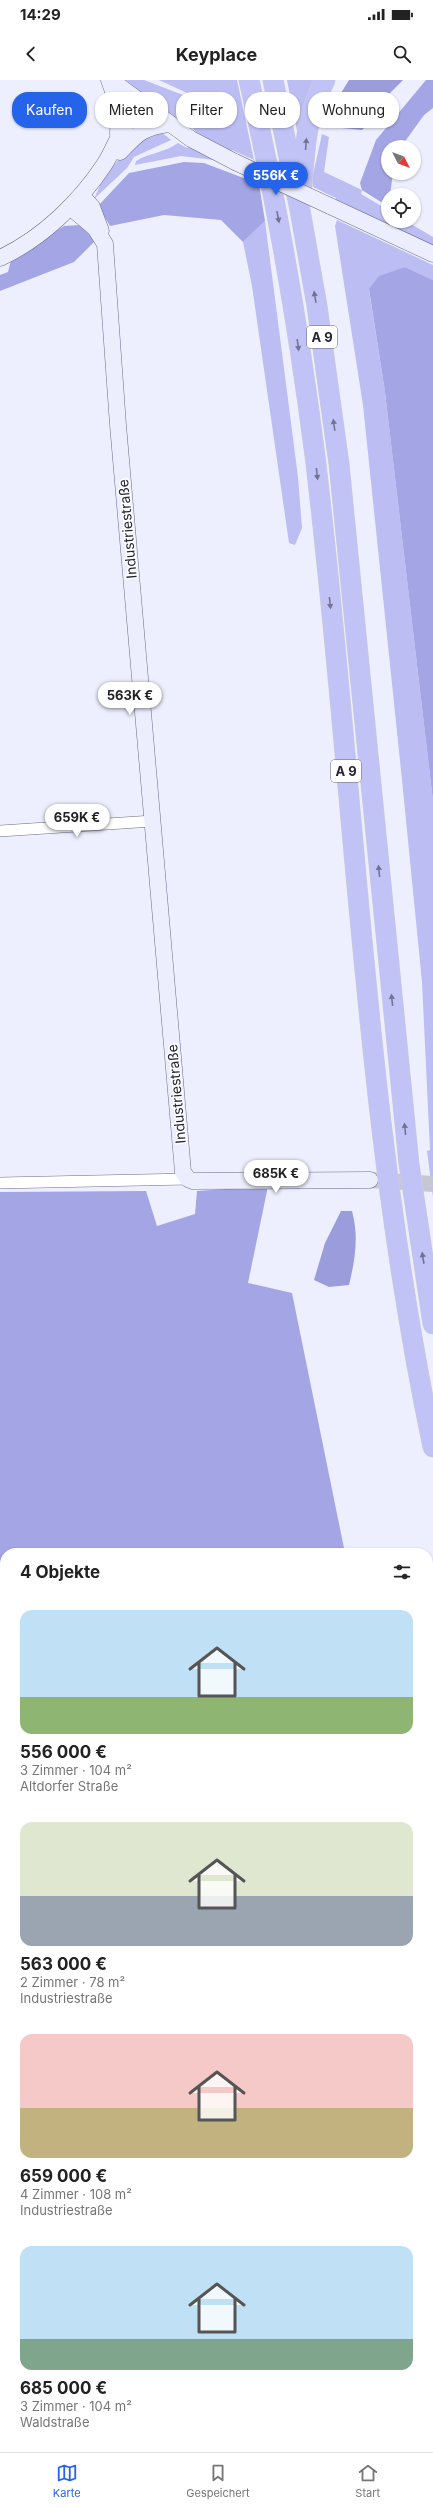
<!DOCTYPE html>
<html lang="de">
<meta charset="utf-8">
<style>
:root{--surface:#fff;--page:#f6f6f6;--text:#222;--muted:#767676;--line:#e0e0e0;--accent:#2563eb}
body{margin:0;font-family:Inter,sans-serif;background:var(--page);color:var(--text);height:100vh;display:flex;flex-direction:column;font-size:15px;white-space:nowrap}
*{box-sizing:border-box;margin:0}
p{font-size:13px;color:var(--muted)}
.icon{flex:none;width:22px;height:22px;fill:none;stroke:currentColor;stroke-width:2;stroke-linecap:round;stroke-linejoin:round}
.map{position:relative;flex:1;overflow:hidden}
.details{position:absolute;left:0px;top:1468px;width:433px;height:904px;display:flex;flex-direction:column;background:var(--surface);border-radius:16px 16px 0 0;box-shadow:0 1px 3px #0004}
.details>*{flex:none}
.banner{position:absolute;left:12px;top:12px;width:409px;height:36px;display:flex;gap:8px}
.needle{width:26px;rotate:132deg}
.fabs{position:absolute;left:381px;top:60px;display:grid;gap:8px}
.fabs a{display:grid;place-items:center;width:40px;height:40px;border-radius:50%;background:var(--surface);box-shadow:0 1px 3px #0004;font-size:20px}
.price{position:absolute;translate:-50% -34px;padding:0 9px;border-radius:14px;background:#fff;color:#222;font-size:13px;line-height:26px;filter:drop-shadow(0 1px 2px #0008)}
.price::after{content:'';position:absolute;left:50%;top:24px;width:12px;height:9px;margin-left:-6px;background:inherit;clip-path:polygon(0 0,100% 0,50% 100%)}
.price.selected{background:var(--accent);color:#fff}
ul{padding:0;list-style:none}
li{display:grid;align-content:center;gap:8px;height:212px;padding:0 20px}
li span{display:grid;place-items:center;height:124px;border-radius:12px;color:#555}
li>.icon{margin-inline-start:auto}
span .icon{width:72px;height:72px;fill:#fffc;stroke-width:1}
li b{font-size:17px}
h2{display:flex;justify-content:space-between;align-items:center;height:48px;padding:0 20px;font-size:17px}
.pill{padding:0 14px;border-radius:16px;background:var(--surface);box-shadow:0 1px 3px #0004;font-size:14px;line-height:36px}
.pill.selected{background:var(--accent);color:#fff}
.status{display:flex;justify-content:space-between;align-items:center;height:28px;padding:0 20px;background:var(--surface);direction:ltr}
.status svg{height:11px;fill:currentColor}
header{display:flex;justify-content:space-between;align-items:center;height:52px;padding:0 20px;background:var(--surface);font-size:18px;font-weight:700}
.menu{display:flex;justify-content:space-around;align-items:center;height:56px;border-top:1px solid var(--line);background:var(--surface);font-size:11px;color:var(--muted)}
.menu a{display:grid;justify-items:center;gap:2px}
.menu .selected{color:var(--accent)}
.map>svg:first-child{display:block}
.green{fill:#bcbdf2}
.forest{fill:#a4a5e5}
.water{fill:#9b9cdb}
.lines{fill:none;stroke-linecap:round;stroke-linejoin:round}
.secondary-tunnel{stroke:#c6c7d5;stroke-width:16;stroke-dasharray:16 8;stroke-linecap:butt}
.street-casing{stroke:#6b6c8c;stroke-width:12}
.secondary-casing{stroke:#6b6c8c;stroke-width:17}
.highway-casing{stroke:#cfcfd2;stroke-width:21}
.street{stroke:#fff;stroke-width:11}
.secondary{stroke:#ecedfd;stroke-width:16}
.highway{stroke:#c1c3f7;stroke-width:20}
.rail-casing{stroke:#646573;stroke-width:4.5}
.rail{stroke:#fff;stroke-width:3;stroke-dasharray:9;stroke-linecap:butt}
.secondary-bridge-casing{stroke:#6b6c8c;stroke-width:17;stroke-linecap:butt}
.secondary-bridge{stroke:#ecedfd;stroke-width:16}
.oneway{fill:#737495}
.labels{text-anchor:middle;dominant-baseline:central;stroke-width:3;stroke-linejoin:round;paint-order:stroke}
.shield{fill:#fff;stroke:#666670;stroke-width:1}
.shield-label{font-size:13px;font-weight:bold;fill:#252533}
.street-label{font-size:14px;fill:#252533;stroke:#fff}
</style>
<div class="status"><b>14:29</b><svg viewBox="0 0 49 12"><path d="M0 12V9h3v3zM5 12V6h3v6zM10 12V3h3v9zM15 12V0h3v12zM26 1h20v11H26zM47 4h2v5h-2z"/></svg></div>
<header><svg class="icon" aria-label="back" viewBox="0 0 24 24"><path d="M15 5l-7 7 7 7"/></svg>Keyplace<svg class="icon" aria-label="search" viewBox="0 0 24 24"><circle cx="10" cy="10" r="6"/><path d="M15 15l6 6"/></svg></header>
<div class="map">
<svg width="433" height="2372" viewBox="0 0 433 2372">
<rect width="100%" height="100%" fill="#eeeffe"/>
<!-- green -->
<g class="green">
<path d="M126,0H144L183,15C190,24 191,34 184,42L176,37L175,39Z"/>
<polygon points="159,0 237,0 254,80 232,70 230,72 196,52 190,45 195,33 194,20 187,13"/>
<polygon points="287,0 321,0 299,61"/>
<polygon points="160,51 171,60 134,77 127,88 94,119 102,101 132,62"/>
<polygon points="322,54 329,57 324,92 362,110 361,114 388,130 388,141 406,141 433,157 433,166 335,121 336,118 313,107 312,99"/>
<path d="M178,63L187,68L190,67L214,80L181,76L135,85L136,81C149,73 166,72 178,63Z"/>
<polygon points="337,140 433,185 433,200 405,187 369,210 385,312 433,721 433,1117 427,1071 430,1070 422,902 402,700 363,325 335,146"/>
<polygon points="265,141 298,397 302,448 295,465 289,463 252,206 243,162"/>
</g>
<!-- forest -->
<g class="forest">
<polygon points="426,0 433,0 433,28 424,35 401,67 388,67 388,93 393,93 390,115 381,122 362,110 360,103 376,60"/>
<polygon points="184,82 204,83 259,104 265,141 243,162 221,140 164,135 110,146 98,126 129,93"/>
<polygon points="80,145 95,161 74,182 0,211 0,195 8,192 11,180 64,146"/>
<polygon points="405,187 433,200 433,721 385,312 369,209 379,196"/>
<polygon points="268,1106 248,1203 292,1213 345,1473 5,1473 5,2367 401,2367 398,2372 0,2372 0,1112 146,1111 157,1146 195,1134 197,1111"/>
<polygon points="428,1884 433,1909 433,2306 428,2315"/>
</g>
<!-- water -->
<g class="water">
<path d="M349,0H403L389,14L379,30C367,32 347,23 341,13Z"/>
<polygon points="336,32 373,39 362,50 342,48 330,40 331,35"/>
<path d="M341,1131H352C359,1157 355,1180 349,1205L329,1207L314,1200L325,1163Z"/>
</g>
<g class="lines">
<!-- secondary-tunnel -->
<polyline class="secondary-tunnel" points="370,1100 433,1104"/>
<!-- street casing -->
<g class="street-casing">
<g id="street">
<polyline points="0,751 153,741"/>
<polyline points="0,1103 188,1099"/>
</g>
</g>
<!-- secondary casing -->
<g class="secondary-casing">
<g id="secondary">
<polyline points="109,0 119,28 118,54"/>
<polyline points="111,0 191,59 235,82"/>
<path d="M120,72C138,53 143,47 170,44"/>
<polyline points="81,115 92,127 101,151"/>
<polyline points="330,126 433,174"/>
<polyline points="70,127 95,148 105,164 118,345 183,1092 188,1099 193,1101 370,1100"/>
<path d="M0,178C41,159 79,123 104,85C118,64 121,40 145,26"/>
</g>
</g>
<!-- highway casing -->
<g class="highway-casing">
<g id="highway">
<path d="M249,0C277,124 299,250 315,376C355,706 364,1041 433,1367"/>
<polyline points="273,0 300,130 317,226 339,384 409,1084 433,1244"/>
<path d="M302,106C305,67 306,36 325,0"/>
</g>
</g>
<!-- street -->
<use href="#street" class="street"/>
<!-- secondary -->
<use href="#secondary" class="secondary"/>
<!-- highway -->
<use href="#highway" class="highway"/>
<!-- rail casing -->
<g class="rail-casing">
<polyline id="rail" points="431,2372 433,2369"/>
</g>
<!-- rail -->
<use href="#rail" class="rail"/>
<!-- secondary-bridge casing -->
<g class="secondary-bridge-casing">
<polyline id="secondary-bridge" points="235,82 330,126"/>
</g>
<!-- secondary-bridge -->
<use href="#secondary-bridge" class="secondary-bridge"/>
</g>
<!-- one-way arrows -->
<defs><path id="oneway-solid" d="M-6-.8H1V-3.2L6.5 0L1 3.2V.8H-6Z"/></defs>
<g class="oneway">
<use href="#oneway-solid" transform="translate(306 64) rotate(-85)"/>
<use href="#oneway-solid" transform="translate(278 137) rotate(79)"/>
<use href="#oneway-solid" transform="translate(315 217) rotate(-100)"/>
<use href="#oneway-solid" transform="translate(298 265) rotate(82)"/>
<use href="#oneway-solid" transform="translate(334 345) rotate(-98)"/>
<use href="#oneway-solid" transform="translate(317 394) rotate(84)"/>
<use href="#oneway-solid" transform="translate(330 523) rotate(84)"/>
<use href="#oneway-solid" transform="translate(379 791) rotate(-96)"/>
<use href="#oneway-solid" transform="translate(392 920) rotate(-96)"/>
<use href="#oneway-solid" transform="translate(405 1049) rotate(-96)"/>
<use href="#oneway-solid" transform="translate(423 1178) rotate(-99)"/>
</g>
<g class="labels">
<!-- shield labels -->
<g class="shield">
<rect x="307" y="246" width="30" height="22" rx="3"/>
<rect x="331" y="680" width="30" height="22" rx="3"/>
</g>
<g class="shield-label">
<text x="322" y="257">A 9</text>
<text x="346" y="691">A 9</text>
</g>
<!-- street labels -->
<g class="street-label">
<text transform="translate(127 449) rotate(-95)">Industriestraße</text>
<text transform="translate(176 1014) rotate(-95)">Industriestraße</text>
</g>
</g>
</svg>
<div class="fabs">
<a><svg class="needle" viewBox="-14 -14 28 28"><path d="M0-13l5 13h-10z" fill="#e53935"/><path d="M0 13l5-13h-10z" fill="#767676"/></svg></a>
<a><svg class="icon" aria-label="locate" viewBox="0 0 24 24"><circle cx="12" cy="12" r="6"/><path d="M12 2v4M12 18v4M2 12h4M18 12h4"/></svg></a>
</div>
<b class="price selected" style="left:276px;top:116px">556K €</b>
<b class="price" style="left:130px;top:636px">563K €</b>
<b class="price" style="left:77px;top:758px">659K €</b>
<b class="price" style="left:276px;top:1114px">685K €</b>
<div class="banner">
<a class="pill selected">Kaufen</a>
<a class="pill">Mieten</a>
<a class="pill">Filter</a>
<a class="pill">Neu</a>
<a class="pill">Wohnung</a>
</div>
<section class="details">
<h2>4 Objekte<svg class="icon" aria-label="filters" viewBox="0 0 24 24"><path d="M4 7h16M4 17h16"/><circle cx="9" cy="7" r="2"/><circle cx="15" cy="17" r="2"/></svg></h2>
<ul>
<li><span style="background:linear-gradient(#bfe0f5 70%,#8fb573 0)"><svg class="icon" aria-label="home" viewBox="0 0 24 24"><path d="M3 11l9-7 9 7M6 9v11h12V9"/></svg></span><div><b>556 000 €</b><p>3 Zimmer · 104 m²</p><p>Altdorfer Straße</p></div></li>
<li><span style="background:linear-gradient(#dfe7d0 60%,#9aa5b1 0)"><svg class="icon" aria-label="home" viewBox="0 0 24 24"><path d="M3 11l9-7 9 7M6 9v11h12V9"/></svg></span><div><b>563 000 €</b><p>2 Zimmer · 78 m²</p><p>Industriestraße</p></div></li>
<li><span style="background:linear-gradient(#f6c9c9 60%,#c2b280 0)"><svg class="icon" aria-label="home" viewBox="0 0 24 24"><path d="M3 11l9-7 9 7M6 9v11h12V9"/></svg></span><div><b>659 000 €</b><p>4 Zimmer · 108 m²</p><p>Industriestraße</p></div></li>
<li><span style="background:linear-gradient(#bfe0f5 75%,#7fa58c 0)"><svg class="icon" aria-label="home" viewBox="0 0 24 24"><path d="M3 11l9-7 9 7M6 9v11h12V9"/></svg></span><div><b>685 000 €</b><p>3 Zimmer · 104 m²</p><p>Waldstraße</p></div></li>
</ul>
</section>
</div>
<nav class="menu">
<a class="selected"><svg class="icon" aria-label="map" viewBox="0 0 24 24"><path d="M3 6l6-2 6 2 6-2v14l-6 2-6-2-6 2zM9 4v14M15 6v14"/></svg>Karte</a>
<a><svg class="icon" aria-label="saved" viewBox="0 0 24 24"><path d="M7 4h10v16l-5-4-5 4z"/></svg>Gespeichert</a>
<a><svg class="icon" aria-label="home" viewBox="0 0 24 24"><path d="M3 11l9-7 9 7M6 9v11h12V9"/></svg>Start</a>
</nav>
